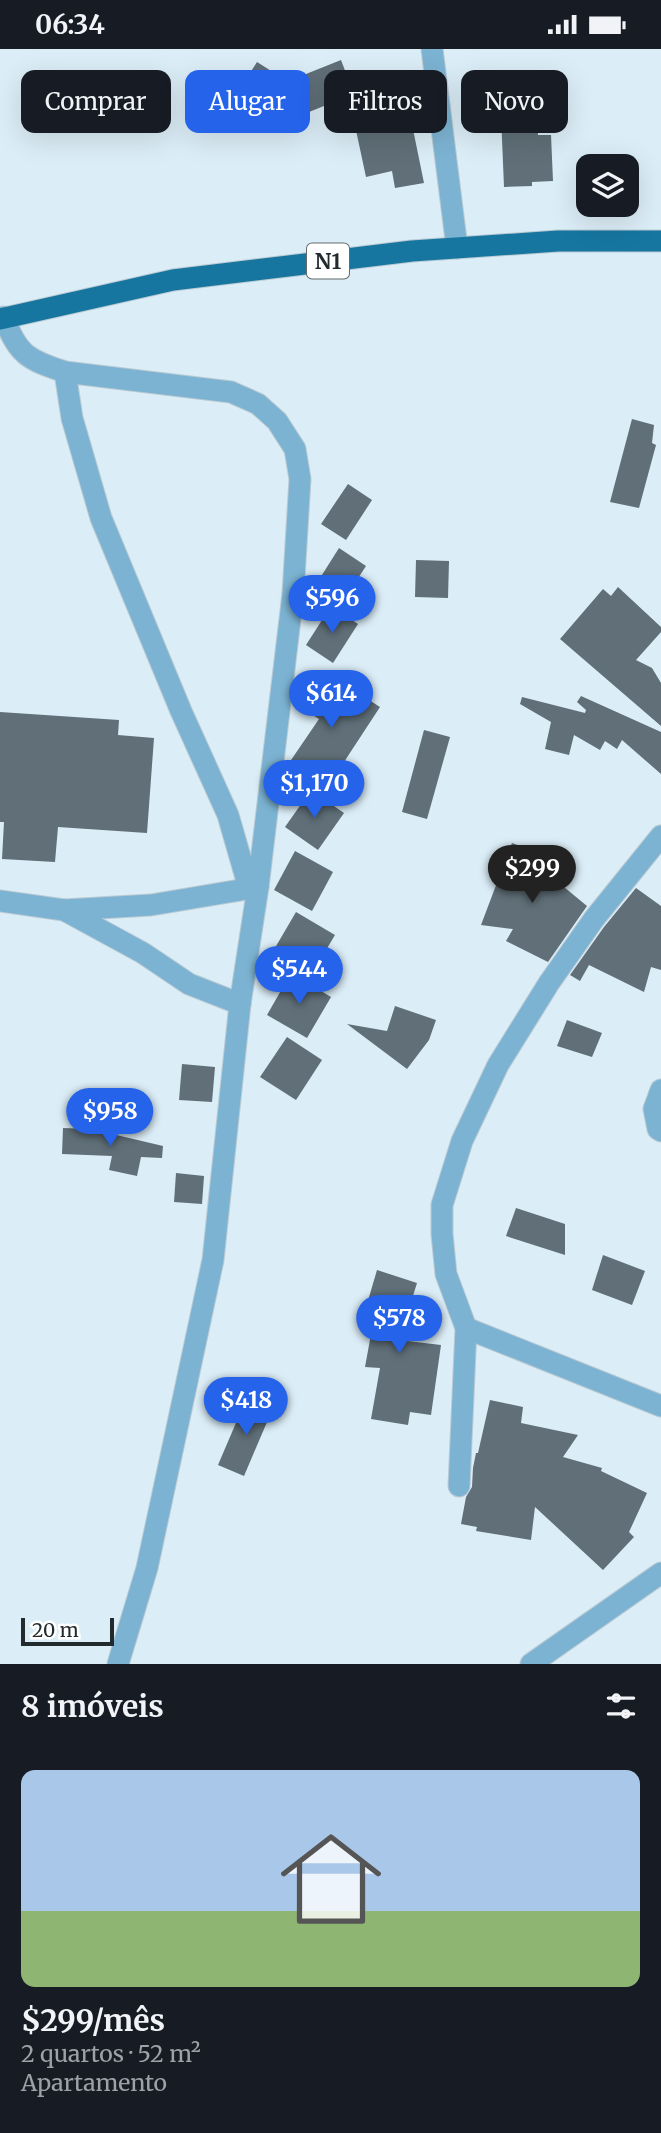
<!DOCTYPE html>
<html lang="pt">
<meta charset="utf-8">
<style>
:root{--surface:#171b24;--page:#20242c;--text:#f1f3f6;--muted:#9ea1a6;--line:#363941;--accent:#2563eb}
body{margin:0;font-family:Merriweather,serif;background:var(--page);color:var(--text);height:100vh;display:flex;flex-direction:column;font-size:26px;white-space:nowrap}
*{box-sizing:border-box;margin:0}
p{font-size:23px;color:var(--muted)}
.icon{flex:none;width:38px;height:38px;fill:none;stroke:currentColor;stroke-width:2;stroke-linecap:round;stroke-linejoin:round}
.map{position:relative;height:1615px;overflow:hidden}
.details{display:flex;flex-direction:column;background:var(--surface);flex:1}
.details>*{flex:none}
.top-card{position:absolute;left:21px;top:21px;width:620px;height:63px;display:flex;gap:14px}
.controls{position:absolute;left:576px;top:105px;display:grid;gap:14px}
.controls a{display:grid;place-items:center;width:63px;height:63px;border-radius:14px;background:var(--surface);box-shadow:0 7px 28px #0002;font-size:35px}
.scale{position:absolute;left:21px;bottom:18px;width:93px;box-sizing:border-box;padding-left:7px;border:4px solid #232a2d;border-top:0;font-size:19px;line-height:24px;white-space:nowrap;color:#232a2d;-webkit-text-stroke:5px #fff;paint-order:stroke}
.price{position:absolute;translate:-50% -60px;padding:0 16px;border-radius:24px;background:var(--accent);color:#fff;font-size:23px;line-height:46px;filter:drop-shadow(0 2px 4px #0008)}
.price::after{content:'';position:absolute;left:50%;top:42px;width:21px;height:16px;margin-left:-10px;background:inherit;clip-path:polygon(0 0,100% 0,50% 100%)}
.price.active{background:#222;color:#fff}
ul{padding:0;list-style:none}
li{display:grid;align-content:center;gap:14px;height:371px;padding:0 21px}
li+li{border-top:2px solid var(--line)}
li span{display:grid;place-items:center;height:217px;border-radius:14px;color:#555}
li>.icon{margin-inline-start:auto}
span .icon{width:126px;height:126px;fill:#fffc;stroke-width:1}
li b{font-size:30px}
h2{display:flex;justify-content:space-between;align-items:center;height:84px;padding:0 21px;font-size:30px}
.tag{padding:0 24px;border-radius:14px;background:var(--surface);box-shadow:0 7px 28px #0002;font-size:24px;line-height:63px}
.tag.active{background:var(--accent);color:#fff}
.status{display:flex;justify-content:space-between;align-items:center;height:49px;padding:0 35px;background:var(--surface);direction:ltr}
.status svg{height:19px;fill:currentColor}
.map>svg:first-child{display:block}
.building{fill:#606f78}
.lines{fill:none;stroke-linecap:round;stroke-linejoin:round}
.minor-casing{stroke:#bacad3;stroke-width:23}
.trunk-casing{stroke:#bacad3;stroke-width:23}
.minor{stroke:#7cb3d2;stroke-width:21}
.trunk{stroke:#16769f;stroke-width:21}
.labels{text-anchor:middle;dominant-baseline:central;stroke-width:7;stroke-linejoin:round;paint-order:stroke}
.shield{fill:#fff;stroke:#656a6c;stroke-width:2}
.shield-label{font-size:21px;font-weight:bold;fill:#232a2d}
</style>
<div class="status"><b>06:34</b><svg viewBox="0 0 49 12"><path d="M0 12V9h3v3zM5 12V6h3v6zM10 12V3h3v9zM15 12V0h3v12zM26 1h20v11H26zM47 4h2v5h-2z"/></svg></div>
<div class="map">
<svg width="661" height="1615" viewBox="0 0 661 1615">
<rect width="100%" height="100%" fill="#dbedf7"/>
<!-- building -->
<g class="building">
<polygon points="341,11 354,45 309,63 296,29"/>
<polygon points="257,13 284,30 251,82 224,65"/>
<polygon points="406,46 424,134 395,139 392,122 366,128 351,58"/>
<polygon points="537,58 538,86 551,86 553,132 532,133 532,137 504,138 501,66 508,67 508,59"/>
<polygon points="632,370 654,376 652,394 656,396 639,459 610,453"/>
<polygon points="348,435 372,451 346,491 321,475"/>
<polygon points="339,499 366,517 342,554 315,537"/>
<polygon points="416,511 449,512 448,549 415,548"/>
<polygon points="618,538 661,578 661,583 636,611 652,619 661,634 661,677 560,590 603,540 611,547"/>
<polygon points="331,557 358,575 333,614 306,596"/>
<polygon points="324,622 380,658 325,742 287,717 319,670 300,658"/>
<polygon points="581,647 661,683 661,725 622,691 617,700 605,692 600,701 574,686 569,706 545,700 551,673 520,655 522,648 585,664 586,661 577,653"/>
<polygon points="0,663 119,671 118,686 154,689 147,784 58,778 55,813 2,810 4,773 0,773"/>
<polygon points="424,681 450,688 427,770 402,763"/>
<polygon points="311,741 344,764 318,801 285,778"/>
<polygon points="512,794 545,806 537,839 547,824 587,857 548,913 506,892 513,880 481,876"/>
<polygon points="295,802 333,823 312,862 274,841"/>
<polygon points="636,839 661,857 661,921 651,918 644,943 589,916 580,932 570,926 604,878"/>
<polygon points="296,863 335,886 310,928 272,904"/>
<polygon points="291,924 331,948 307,989 267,966"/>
<polygon points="395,957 436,971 429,991 407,1020 347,975 387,982"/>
<polygon points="567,971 602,984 592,1008 557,997"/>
<polygon points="287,988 322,1011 296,1051 260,1028"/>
<polygon points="182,1015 215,1018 212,1053 179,1051"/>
<polygon points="63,1079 91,1080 163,1097 162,1109 141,1108 137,1127 109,1121 112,1107 62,1105"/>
<polygon points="176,1124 204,1127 202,1155 174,1153"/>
<polygon points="516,1159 565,1175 565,1206 506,1187"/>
<polygon points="603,1206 645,1222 632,1256 592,1241"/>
<polygon points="377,1221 417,1234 399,1291 441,1296 431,1366 410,1363 408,1376 371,1370 380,1319 365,1318 376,1258 367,1255"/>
<polygon points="247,1348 273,1359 244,1427 218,1416"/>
<polygon points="490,1351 523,1358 521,1374 578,1386 563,1408 602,1419 601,1422 647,1444 629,1483 634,1488 603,1521 535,1458 531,1491 476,1482 477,1478 461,1475 466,1448 472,1438 473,1419 476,1404 478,1404"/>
</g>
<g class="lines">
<!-- minor casing -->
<g class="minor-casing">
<g id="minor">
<polyline points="432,0 457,199"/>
<path d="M4,268C17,306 29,311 65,323L231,343L258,355L277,372L295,400L300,430L293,545L258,838L240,955L213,1211L147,1519L118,1615"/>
<polyline points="65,323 72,369 101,469 181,662 228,766 249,839"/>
<polyline points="0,852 64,861 151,856 258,838"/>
<polyline points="64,861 143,904 189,935 240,955"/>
<polyline points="661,1041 654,1060 658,1080 661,1082"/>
<polyline points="466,1279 661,1357"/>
<polyline points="459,1437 466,1279 446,1225 442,1185 442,1156 462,1092 498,1016 549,934 594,870 661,787"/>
<polyline points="531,1615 661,1524"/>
</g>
</g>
<!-- trunk casing -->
<g class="trunk-casing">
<polyline id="trunk" points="0,270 173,231 412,202 558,192 661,192"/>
</g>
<!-- minor -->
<use href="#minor" class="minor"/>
<!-- trunk -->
<use href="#trunk" class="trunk"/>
</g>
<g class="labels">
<!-- shield labels -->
<rect class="shield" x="307" y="194.5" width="42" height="35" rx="5"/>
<g class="shield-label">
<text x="328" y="212">N1</text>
</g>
</g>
</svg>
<div class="controls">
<a><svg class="icon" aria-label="layers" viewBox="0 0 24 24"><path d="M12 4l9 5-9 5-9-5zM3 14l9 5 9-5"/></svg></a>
</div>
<div class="scale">20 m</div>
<b class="price" style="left:332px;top:586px">$596</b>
<b class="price" style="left:331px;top:681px">$614</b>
<b class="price" style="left:314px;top:771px">$1,170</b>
<b class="price active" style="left:532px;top:856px">$299</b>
<b class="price" style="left:299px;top:957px">$544</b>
<b class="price" style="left:110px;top:1099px">$958</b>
<b class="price" style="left:399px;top:1306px">$578</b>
<b class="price" style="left:246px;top:1388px">$418</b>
<div class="top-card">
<a class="tag">Comprar</a>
<a class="tag active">Alugar</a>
<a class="tag">Filtros</a>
<a class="tag">Novo</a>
</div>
</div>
<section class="details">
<h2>8 imóveis<svg class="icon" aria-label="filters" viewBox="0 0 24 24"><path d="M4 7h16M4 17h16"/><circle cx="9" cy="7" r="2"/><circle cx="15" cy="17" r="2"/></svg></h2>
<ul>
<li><span style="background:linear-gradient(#a9c7e8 65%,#8fb573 0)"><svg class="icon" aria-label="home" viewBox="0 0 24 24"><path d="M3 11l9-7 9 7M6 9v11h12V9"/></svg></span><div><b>$299/mês</b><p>2 quartos · 52 m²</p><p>Apartamento</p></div></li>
</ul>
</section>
